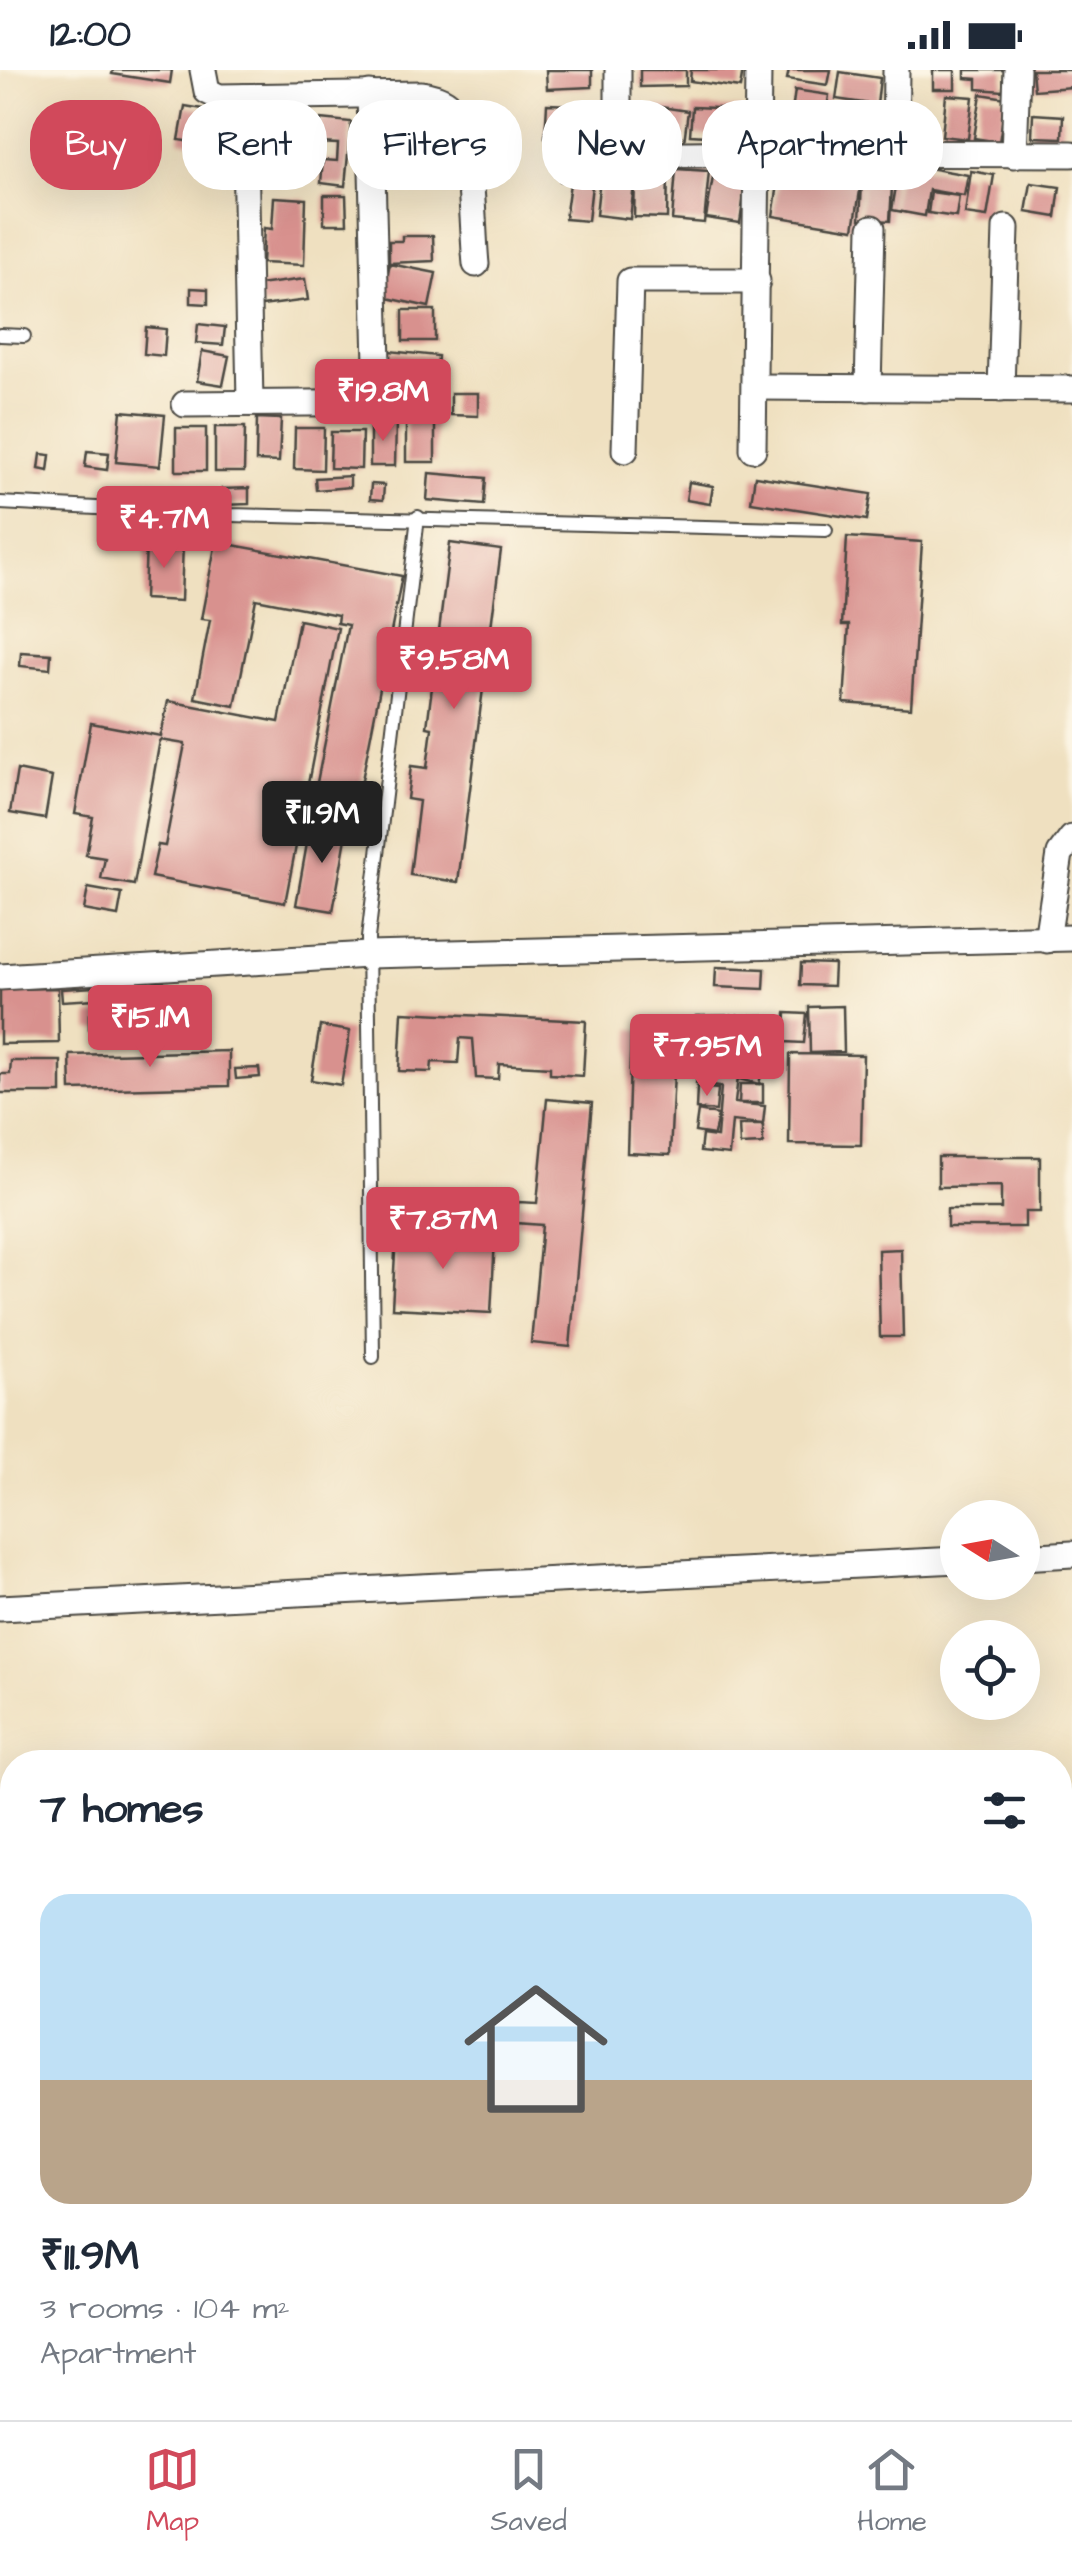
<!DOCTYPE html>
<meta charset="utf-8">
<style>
:root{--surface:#fff;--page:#f2f2f3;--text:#1f2937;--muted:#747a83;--line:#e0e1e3;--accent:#d1495b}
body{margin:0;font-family:"Architects Daughter",sans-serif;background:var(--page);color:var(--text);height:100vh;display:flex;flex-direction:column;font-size:38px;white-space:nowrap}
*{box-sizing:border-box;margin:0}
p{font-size:32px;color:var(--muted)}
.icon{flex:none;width:55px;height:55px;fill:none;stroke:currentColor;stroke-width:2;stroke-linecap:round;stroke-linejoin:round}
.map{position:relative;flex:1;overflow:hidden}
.panel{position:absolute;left:0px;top:1680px;width:1072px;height:670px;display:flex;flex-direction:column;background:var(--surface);border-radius:40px 40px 0 0;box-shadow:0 10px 40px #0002}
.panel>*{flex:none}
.guide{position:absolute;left:30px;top:30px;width:1012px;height:90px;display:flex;gap:20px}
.needle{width:65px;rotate:281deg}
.buttons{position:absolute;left:940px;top:1430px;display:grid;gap:20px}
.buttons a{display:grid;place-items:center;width:100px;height:100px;border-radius:50%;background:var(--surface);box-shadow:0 10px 40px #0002;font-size:50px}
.price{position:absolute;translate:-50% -85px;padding:0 22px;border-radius:10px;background:var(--accent);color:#fff;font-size:32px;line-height:65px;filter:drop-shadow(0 2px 5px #0008)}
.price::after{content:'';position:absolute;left:50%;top:60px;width:30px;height:22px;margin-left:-15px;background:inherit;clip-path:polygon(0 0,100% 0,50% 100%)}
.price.selected{background:#222;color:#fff}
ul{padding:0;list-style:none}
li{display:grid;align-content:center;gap:20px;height:530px;padding:0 40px}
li+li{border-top:2px solid var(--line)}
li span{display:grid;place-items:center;height:310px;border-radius:30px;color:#555}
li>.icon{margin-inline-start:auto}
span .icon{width:180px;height:180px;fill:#fffc;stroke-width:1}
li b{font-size:42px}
h2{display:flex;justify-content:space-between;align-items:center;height:120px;padding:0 40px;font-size:42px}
.pill{padding:0 35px;border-radius:40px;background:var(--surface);box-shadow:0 10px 40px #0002;font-size:35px;line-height:90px}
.pill.selected{background:var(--accent);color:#fff}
.status{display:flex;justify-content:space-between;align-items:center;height:70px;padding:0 50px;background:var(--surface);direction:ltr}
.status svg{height:28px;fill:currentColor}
.tab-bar{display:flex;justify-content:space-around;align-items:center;height:140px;border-top:2px solid var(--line);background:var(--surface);font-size:28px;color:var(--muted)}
.tab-bar a{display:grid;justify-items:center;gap:5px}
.tab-bar .selected{color:var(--accent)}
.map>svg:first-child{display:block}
.building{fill:#d8918e}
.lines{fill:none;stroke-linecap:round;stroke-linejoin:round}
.lane-casing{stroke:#484641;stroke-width:16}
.street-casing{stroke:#484641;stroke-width:29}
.lane{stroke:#fff;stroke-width:12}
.street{stroke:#fff;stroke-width:25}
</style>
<div class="status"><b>12:00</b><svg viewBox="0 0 49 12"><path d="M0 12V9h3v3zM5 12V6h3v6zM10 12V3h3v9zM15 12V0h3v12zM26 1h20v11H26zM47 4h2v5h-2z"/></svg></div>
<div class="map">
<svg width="1072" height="2350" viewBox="0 0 1072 2350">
<rect width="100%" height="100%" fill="#fcf5e5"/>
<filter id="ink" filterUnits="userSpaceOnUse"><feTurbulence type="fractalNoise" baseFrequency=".01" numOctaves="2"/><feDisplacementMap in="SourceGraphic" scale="20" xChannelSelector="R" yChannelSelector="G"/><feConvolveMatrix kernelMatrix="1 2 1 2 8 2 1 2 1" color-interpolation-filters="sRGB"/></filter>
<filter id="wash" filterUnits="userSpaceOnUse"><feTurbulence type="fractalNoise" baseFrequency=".0048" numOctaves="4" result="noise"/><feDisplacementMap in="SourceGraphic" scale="40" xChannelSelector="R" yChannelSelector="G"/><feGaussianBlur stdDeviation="2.25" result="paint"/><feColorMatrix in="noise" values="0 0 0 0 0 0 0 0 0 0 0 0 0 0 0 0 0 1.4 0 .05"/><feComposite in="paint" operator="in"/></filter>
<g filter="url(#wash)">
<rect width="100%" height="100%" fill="#efe0c0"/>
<g id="blocks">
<!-- building -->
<g class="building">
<polygon points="113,0 172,0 170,13 112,4"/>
<polygon points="546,0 592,0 592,17 547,19"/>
<polygon points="640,0 686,0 686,16 640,17"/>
<polygon points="691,0 743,0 740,18 690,11"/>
<polygon points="789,0 831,0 828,15 787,9"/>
<rect x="933" y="0" width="22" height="19"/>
<polygon points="965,0 1004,0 1003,21 977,19 977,9 965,8"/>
<polygon points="1032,0 1072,0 1072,17 1034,20"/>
<polygon points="840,2 880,8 877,35 836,29"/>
<polygon points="795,20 829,25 823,68 789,63"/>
<polygon points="981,24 1006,28 999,72 974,68"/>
<polygon points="946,25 973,27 968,69 942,66"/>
<polygon points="547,34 600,36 598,69 545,67"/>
<polygon points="185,36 221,42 216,76 179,70"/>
<polygon points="654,36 688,41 684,72 639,65 640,52 651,54"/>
<polygon points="692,37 742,39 740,68 690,65"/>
<rect x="834" y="38" width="36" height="31"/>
<polygon points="1033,44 1063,46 1062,68 1032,67"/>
<polygon points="321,49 351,52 345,116 321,113 323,90 337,91 338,74 319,73"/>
<polygon points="900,93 968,105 964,126 929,120 925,146 892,140"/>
<polygon points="561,94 582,95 581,113 560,111"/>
<polygon points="781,95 862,108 854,159 773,146"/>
<polygon points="863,97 893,99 890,151 860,149"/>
<polygon points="601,98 668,103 667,148 634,147 635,107 630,149 596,145"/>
<polygon points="676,99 709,101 704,153 672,150"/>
<polygon points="714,101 731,103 729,116 745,118 740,153 706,148"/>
<polygon points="971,101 994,105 987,147 965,144"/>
<polygon points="570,113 592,115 588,151 565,149"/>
<polygon points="1031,113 1060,117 1056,147 1026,142"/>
<polygon points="931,122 959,126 956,147 928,143"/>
<polygon points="324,125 346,125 347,154 324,154"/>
<polygon points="274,127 306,129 304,195 262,193 264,158 272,159"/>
<polygon points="402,166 433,166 434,191 389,193 389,171 402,171"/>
<polygon points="390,194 436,203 429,237 383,227"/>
<polygon points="305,209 308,230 261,236 258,215"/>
<polygon points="191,218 208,219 208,234 191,233"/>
<rect x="403" y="240" width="32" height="31"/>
<polygon points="198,254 225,257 223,275 196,273"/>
<polygon points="146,257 166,259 164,286 144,284"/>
<polygon points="202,281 229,286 223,315 197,311"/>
<polygon points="389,281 438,286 436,314 386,309"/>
<polygon points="451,323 478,323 478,346 451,345"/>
<polygon points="121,341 165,345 160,396 116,392"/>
<polygon points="257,348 281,349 279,392 256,391"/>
<rect x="406" y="349" width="29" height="43"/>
<polygon points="370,352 396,352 395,396 370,396"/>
<polygon points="215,357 245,357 244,402 215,402"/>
<rect x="176" y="358" width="30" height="43"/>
<polygon points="295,358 324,358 323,400 294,399"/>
<polygon points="331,362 362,362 361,399 330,398"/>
<polygon points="87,381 109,383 107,400 85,397"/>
<polygon points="41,384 50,385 48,401 39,399"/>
<polygon points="429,403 486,408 484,435 427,430"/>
<polygon points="350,406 350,417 316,420 315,408"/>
<polygon points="755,406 871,424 867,450 751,432"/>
<polygon points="689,412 713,416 710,434 686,430"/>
<polygon points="371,414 384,415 383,430 370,429"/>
<polygon points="249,418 249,434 223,435 222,419"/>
<polygon points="847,467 922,472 911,638 844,633 849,555 842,555"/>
<polygon points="146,471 183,472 181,531 144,529"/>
<polygon points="216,472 402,506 353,756 310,748 348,555 337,553 338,545 256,529 235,636 195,628 210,550 201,549"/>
<polygon points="450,473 501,480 458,812 410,805 419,731 407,729 411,696 427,698 432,658 427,657"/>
<polygon points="299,550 338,558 285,833 151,807 158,775 165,776 185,674 160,670 134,815 101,809 105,788 86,785 93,747 75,744 91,653 161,666 168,631 279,652"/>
<polygon points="21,582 51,584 50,599 20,596"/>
<polygon points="17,700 52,707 45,749 10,743"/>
<polygon points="311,751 348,757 333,841 296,835"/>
<polygon points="88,818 122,824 118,846 84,840"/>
<polygon points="801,893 834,894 833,916 800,915"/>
<polygon points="716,897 765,899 764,919 715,917"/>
<polygon points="141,905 157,905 158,961 141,961"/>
<polygon points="112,916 113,928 62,931 61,919"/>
<polygon points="58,918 59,973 0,974 0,919"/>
<polygon points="843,936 844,982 810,983 809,937"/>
<polygon points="402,942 586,951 583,1006 550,1004 550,997 499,994 498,1009 476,1008 473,969 460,968 458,993 432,992 431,1002 399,1001"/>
<polygon points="786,943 807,944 804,973 784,972"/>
<polygon points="89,945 139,946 139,961 89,960"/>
<polygon points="763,945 763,983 697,989 696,946"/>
<polygon points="320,956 350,961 341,1015 311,1010"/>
<polygon points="631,959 676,961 670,1085 627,1083"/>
<polygon points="229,981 229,1016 71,1020 70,985"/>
<polygon points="790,984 863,985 861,1075 789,1074"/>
<polygon points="744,989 764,993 759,1014 739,1009"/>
<polygon points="11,991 61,991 61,1023 0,1023 0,1004 10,1004"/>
<polygon points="698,994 739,998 735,1033 765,1036 763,1054 732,1051 729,1085 700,1082 702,1065 717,1067 721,1017 696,1014"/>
<polygon points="259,998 260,1007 236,1009 235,999"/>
<polygon points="740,1014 763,1014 763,1033 739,1033"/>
<polygon points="697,1017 718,1019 716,1041 696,1039"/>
<polygon points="547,1029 592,1033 570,1277 531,1273 542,1155 516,1153 518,1132 537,1133"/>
<polygon points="698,1041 718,1045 714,1065 695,1062"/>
<polygon points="739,1055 763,1055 763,1074 740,1075"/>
<polygon points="938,1087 1040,1087 1040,1142 1025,1142 1025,1157 947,1157 947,1139 1001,1139 1001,1116 938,1117"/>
<polygon points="426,1152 448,1153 448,1166 495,1169 491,1243 392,1238 396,1164 425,1165"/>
<polygon points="901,1179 903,1267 880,1267 878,1180"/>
<polygon points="120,2338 165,2338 164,2350 119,2350"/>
</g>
</g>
</g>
<g filter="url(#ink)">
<use href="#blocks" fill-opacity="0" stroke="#484641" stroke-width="2.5"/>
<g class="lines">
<!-- lane casing -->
<g class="lane-casing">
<g id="lane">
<polyline points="0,265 24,266"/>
<polyline points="0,433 231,445 826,460"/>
<polyline points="373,1287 368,868 418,447"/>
</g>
</g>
<!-- street casing -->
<g class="street-casing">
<g id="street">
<path d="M203,0L207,21L219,27L421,24C431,26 443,28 450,36C474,64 472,156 476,194"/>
<polyline points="618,0 618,85 757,83 758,0"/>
<polyline points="370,24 378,332"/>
<polyline points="244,27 250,333"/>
<polyline points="895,84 896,0"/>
<polyline points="1014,85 1017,0"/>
<polyline points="756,317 1072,319"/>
<polyline points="868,318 872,158"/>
<polyline points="1001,319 1006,158"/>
<polyline points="185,334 432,332"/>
<polyline points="753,379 757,83 1072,84"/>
<polyline points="625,380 630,211 757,211"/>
<polyline points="1047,870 1060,784 1072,768"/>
<polyline points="0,907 368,885 1072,868"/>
<polyline points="1022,1487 1072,1484"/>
<polyline points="0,1538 958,1490"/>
</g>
</g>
<!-- lane -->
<use href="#lane" class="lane"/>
<!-- street -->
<use href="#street" class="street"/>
</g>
</g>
</svg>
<div class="buttons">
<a><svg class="needle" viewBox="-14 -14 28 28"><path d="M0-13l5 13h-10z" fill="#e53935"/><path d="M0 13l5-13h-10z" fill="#747a83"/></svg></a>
<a><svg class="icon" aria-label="locate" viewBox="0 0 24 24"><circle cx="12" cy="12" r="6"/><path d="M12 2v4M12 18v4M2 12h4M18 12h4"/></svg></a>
</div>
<b class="price" style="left:383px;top:374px">₹19.8M</b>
<b class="price" style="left:164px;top:501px">₹4.7M</b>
<b class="price" style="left:454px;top:642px">₹9.58M</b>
<b class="price selected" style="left:322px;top:796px">₹11.9M</b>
<b class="price" style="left:150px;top:1000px">₹15.1M</b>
<b class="price" style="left:707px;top:1029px">₹7.95M</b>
<b class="price" style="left:443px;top:1202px">₹7.87M</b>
<div class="guide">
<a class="pill selected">Buy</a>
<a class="pill">Rent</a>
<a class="pill">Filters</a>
<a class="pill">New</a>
<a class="pill">Apartment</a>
</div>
<section class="panel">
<h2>7 homes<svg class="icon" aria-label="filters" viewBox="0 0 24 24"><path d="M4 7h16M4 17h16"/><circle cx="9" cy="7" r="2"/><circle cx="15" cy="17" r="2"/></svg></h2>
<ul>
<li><span style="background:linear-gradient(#bfe0f5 60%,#b9a48a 0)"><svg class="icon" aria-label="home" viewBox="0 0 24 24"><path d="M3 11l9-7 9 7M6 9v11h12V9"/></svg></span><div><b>₹11.9M</b><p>3 rooms · 104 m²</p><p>Apartment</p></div></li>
</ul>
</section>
</div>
<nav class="tab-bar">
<a class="selected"><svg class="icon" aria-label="map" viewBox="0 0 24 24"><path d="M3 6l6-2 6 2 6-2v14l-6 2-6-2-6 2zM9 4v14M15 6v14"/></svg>Map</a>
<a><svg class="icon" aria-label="saved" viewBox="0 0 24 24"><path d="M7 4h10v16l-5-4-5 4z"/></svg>Saved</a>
<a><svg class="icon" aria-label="home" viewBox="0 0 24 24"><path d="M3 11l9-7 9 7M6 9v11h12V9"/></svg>Home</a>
</nav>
